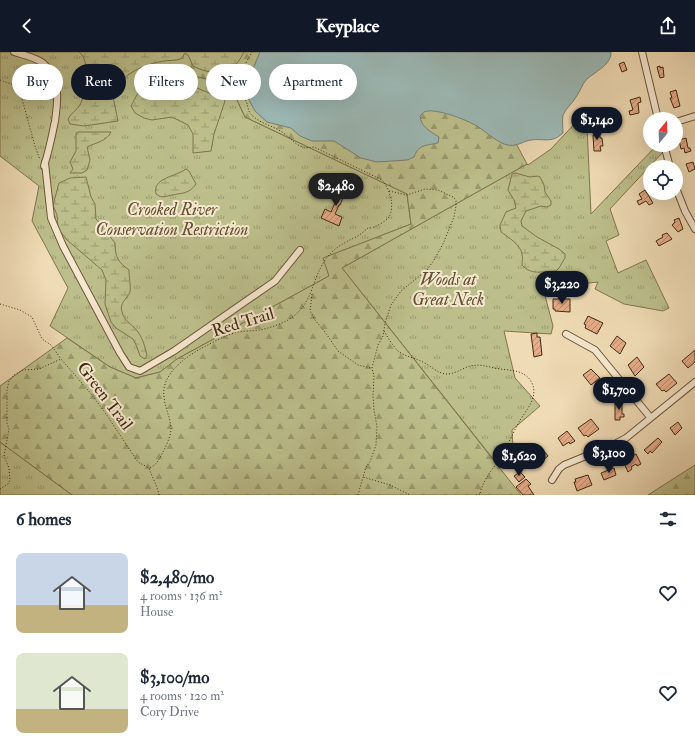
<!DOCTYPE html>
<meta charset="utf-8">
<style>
:root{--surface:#fff;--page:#f2f2f3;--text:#1f2937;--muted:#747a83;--accent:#111827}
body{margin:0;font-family:"IM FELL Double Pica",serif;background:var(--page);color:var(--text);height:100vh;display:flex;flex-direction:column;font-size:15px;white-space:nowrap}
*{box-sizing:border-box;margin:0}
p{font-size:13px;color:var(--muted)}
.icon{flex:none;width:22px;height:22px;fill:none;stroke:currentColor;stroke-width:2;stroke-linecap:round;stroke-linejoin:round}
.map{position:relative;height:443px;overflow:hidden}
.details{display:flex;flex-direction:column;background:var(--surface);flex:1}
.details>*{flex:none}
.hud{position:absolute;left:12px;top:12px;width:400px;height:36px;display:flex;gap:8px}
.needle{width:26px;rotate:19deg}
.tools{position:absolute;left:643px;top:60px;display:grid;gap:8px}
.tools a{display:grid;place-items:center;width:40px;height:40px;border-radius:50%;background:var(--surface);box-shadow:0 4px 16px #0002;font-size:20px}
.price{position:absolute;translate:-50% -34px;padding:0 9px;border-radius:14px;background:var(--accent);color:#fff;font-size:13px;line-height:26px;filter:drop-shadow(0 1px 2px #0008)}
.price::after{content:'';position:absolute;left:50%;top:24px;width:12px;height:9px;margin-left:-6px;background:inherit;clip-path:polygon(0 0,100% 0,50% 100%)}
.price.current{background:#222;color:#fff}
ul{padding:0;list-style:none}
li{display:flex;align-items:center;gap:12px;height:100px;padding:0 16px}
li span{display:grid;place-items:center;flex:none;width:112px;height:80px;border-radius:8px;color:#555}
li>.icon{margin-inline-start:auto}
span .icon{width:48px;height:48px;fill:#fffc;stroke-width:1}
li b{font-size:17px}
h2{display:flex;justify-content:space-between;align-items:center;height:48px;padding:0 16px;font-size:17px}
.tag{padding:0 14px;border-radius:18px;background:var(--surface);box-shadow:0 4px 16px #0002;font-size:14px;line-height:36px}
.tag.current{background:var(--accent);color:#fff}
header{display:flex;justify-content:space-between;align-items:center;height:52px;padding:0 16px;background:var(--accent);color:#fff;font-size:18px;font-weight:800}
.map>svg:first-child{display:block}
.grass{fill:url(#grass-tufts);stroke:#80744e}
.forest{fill:url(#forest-firs);stroke:#80744e}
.wetland{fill:url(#wetland-marsh);stroke:#80744e}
.water{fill:#9cb9b6;stroke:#797f74}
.building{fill:url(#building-hatch);stroke:#442912}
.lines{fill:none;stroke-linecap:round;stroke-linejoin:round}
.minor-casing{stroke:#6f563b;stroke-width:8}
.path{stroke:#442912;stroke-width:1;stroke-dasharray:1 2;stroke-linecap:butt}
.minor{stroke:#f5e8cf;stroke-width:6}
.labels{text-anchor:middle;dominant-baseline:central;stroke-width:4;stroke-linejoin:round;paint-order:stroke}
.park-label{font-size:17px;font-style:italic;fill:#624e30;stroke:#f5e8cf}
.street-label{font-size:17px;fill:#442912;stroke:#f5e8cf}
</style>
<header><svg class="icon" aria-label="back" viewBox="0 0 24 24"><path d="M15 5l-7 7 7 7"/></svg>Keyplace<svg class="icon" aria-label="share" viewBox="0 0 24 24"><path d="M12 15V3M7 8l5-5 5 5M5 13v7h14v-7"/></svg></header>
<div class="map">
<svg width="695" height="443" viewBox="0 0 695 443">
<defs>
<pattern id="grass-tufts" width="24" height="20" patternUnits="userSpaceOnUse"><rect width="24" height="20" fill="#bcbf8b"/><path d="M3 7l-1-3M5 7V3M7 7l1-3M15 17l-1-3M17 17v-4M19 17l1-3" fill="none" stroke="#9a9b70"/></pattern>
<pattern id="forest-firs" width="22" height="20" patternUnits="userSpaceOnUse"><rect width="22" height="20" fill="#bcbf8b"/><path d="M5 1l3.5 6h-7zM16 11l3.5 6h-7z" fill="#9a9b70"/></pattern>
<pattern id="wetland-marsh" width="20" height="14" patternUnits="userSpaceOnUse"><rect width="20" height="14" fill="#bcbf8b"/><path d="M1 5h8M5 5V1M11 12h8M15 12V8" fill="none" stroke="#9a9b70"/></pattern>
<pattern id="building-hatch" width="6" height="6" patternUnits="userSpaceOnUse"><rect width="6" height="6" fill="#e5ad89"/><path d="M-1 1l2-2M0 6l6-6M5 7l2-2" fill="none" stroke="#bb8d6f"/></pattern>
</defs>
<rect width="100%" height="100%" fill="#efdbb5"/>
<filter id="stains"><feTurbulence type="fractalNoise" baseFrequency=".005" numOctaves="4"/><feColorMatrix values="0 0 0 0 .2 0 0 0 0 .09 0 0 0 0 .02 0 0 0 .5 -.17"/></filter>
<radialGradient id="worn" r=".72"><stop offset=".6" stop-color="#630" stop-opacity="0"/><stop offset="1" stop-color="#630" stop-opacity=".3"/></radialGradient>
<!-- grass -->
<g class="grass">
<polygon points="0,0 100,0 230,33 245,65 407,142 411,172 324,206 329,224 177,307 160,320 136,326 110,315 50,274 68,236 32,169 39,134 0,104"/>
<polygon points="579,67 587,75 591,162 657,93 661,93 663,100 610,157 619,183 606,189 618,221 646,208 669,256 663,259 624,252 595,237 598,230 543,236 553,274 551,282 504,279 515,326 540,354 512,378 514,413 494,408 342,216 527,112 528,113 551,97"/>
<polygon points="0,390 72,443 0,443"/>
</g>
<!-- forest -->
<g class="forest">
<polygon points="100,0 414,0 489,41 527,112 342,216 521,443 72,443 0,390 0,334 67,286 110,315 136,326 160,320 177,307 329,224 323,206 411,172 407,142 245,65 230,33"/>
<polygon points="695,413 695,443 648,443"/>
</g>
<!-- wetland -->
<g class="wetland">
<path d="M79,0H244C242,3 240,8 237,11C224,25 207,21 193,14L188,3L186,2H184C183,5 183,6 180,7C176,9 169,8 164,9C150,11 134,17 123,27V33L112,40L118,69L84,74L70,72L68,67C71,61 77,58 80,53C86,41 91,8 79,0Z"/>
<path d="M163,28H177L224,47L225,49L214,82L211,99L193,101V82L188,73L172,65L152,68L144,66L135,61L131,54C141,35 142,33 163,28Z"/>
<path d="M78,80H111C107,89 95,91 87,95L90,108L87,118L82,121H70L73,117L70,110L76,99V81Z"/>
<path d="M186,117L189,119L196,132C189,142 182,141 172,143C166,144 162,147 156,142C152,126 175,125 186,117Z"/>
<path d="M515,121L530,125L538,124L540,125L544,133L545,140L551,149V153L547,155L541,154L526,159L521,169L522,174L537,185L559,197L565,202V206L559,216L556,219C542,219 532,224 522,213C522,209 523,206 522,202C521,193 508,185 501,180L500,173L506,160L516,156L514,148L508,138L512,122Z"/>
<path d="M86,125L91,145L95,152L96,167L103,175L101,181L108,182L115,191C115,205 118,210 129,218C129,224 131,236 130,240C127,247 119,251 122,260C124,269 133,273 138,280C143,287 145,295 147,303L145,307L140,304L137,295L133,287L116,276L111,270L105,252L106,228L102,218L66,187L58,176L57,163L53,153L59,131L70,126Z"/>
</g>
<!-- water -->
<path class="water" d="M260,0H611C612,12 595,20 587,27C582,32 580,40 576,45C572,52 566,56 563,63C562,68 563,76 563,81C551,92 544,86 531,88C524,89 516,95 508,93C499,92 485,79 477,74C467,68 434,55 424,60C424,60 421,63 420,64C421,75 430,79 439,85L438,91C425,94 419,92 414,105L407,108L377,110L361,106L334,89H312L300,84L291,76L267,70L255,59L248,46L247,36L252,19Z"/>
<!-- building -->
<g class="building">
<polygon points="624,10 627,18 622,20 619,12"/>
<polygon points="660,14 660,16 663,15 664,25 660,26 657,15"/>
<polygon points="676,38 680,54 674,56 670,46 672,46 670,40"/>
<polygon points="640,45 641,50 638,51 639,61 630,63 629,59 633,58 630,48"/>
<polygon points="616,57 616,64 607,65 606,58"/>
<polygon points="594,79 600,79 600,86 602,86 603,94 600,94 601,99 594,99 593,83 594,83"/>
<polygon points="686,86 688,96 690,96 691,99 685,101 684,96 681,97 679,88"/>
<polygon points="693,110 695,117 689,120 686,112"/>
<polygon points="341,131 347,134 346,136 347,136 340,153 339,153 335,162 342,165 339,174 321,166 325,157 331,160 335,151 336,151 337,149 334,148"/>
<polygon points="645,138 653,151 649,153 646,149 639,153 637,149 642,147 639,142"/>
<polygon points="679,166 683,177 678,180 672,173 675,170 674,168"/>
<polygon points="667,181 672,187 659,194 656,189 663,185 662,183"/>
<polygon points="553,247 570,247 570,260 555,259 555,257 553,257"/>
<polygon points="588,264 603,271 597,282 585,276 586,273 584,272"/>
<polygon points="537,281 537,285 540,285 542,303 534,305 531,282"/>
<polygon points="617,284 626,291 620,302 610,294"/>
<polygon points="695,298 695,310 688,316 682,309"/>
<polygon points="637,305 644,315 635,324 628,313"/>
<polygon points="591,317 600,326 591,333 583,323"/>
<polygon points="669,322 677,331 666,340 664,338 662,339 656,332"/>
<polygon points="615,350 622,350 622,362 624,362 624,365 620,365 620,368 615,368"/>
<polygon points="591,367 599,377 588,385 586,383 584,384 578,376"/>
<polygon points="678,370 682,376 675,383 670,376"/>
<polygon points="567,379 575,389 570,392 569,390 563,394 558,386"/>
<polygon points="658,386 662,390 652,401 650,399 648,402 644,398"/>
<polygon points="540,394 548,404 537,413 535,410 534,412 528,405"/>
<polygon points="636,402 641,412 637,414 636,412 631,415 632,417 628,420 624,411 625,410 624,408"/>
<polygon points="614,416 616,423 604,428 601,421"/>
<polygon points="520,420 525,425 519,430 514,424"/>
<polygon points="588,423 592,433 577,439 574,430 576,430 575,427"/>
<polygon points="526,427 531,432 528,434 534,443 523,443 516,435"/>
</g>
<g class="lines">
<!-- minor casing -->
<g class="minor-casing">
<g id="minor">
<path d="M14,0C23,3 35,5 43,11C61,26 58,48 55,69C52,84 49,99 44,114"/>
<polyline points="642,0 658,67"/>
<polyline points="676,70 695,64"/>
<polyline points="664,93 670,115"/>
<polyline points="45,111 51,166 63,194 120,301 129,315 140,319 174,299 275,229 300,198"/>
<polyline points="676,136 685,159 695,177"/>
<polyline points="566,282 595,298 650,365"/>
<polyline points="552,428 559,417 564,413 613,393 626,386 695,330"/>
</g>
</g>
<!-- path -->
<g class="path">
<polyline points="0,28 52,47"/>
<polyline points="19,36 35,94 40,108"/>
<polyline points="389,139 407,143 425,137 438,138 453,145 456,148 456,154 454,165 443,192 434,208 427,218 401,239 391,253 385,271 383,284 378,293 372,316 374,324 373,343 374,358 377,375 376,393 370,410 366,415 363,425 390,433 410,443"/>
<polyline points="312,242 310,259 315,268 325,280 338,299 358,313 371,316"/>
<polyline points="0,252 20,258 32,265 42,287 51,293 61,307"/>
<path d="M384,279C388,286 393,294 398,299C406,305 415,306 423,310C431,314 438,322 447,322C455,322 463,316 470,314C479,312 486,314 494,316C508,319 524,316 532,331C539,346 525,359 519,370C513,381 507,394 501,405C493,417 483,427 480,442"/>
<polyline points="0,437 8,432 10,428 9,416 4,404 9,377 7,371 7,338 9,329 14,323 23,318 39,317 61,307 88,338 104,359 138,410 149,416"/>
<path d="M159,443C157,433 152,425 149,416C157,413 159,407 163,400C166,394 170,386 171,378C171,367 165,356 164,345C161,323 183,307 200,297C212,291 225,283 238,280C245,279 252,279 259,278C267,277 281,272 288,268C316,251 310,225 329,203C337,194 346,190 356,185C360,183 364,179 368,176C369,176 373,176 374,175C379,173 386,169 389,165C395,155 390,137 382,128L314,95C297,98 294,88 282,80C273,74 262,72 254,65C247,60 249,56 246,49C240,39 242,31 244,20C245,17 245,13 246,11C248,7 250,4 252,0"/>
<polyline points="358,443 363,425"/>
<polyline points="476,443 480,442 480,443"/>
</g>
<!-- minor -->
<use href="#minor" class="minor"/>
</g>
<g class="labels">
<!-- park labels -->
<g class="park-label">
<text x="172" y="157">Crooked River<tspan x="172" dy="20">Conservation Restriction</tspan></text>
<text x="448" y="227">Woods at<tspan x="448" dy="20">Great Neck</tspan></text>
</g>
<!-- street labels -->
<g class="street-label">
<text transform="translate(243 270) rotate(-17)">Red Trail</text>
<text transform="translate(105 344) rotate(53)">Green Trail</text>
</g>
</g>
<rect width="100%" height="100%" filter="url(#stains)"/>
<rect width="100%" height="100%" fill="url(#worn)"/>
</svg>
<div class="tools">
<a><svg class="needle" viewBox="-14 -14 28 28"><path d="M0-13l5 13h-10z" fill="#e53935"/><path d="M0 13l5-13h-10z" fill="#747a83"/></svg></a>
<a><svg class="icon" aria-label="locate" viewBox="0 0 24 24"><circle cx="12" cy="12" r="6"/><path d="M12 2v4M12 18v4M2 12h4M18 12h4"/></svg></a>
</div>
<b class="price" style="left:597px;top:89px">$1,140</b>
<b class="price current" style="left:336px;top:155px">$2,480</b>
<b class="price" style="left:562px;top:253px">$3,220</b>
<b class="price" style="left:619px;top:359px">$1,700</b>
<b class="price" style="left:609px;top:422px">$3,100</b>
<b class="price" style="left:519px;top:425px">$1,620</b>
<div class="hud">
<a class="tag">Buy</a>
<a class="tag current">Rent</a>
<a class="tag">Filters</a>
<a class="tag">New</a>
<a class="tag">Apartment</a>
</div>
</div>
<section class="details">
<h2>6 homes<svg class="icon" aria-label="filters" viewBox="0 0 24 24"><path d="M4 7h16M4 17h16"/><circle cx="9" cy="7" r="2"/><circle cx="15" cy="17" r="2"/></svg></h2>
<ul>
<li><span style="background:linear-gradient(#c9d6e8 65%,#c2b280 0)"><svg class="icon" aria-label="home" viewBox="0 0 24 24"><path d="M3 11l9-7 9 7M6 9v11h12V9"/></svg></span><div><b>$2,480/mo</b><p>4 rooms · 136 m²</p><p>House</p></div><svg class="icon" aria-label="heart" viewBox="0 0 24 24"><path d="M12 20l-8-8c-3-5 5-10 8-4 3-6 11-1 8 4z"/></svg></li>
<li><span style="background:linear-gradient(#dfe7d0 70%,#c2b280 0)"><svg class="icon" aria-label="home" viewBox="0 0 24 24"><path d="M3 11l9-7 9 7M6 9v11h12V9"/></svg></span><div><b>$3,100/mo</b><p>4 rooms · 120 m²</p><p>Cory Drive</p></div><svg class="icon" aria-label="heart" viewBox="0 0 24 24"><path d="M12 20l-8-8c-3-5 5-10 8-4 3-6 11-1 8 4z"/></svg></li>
</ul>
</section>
